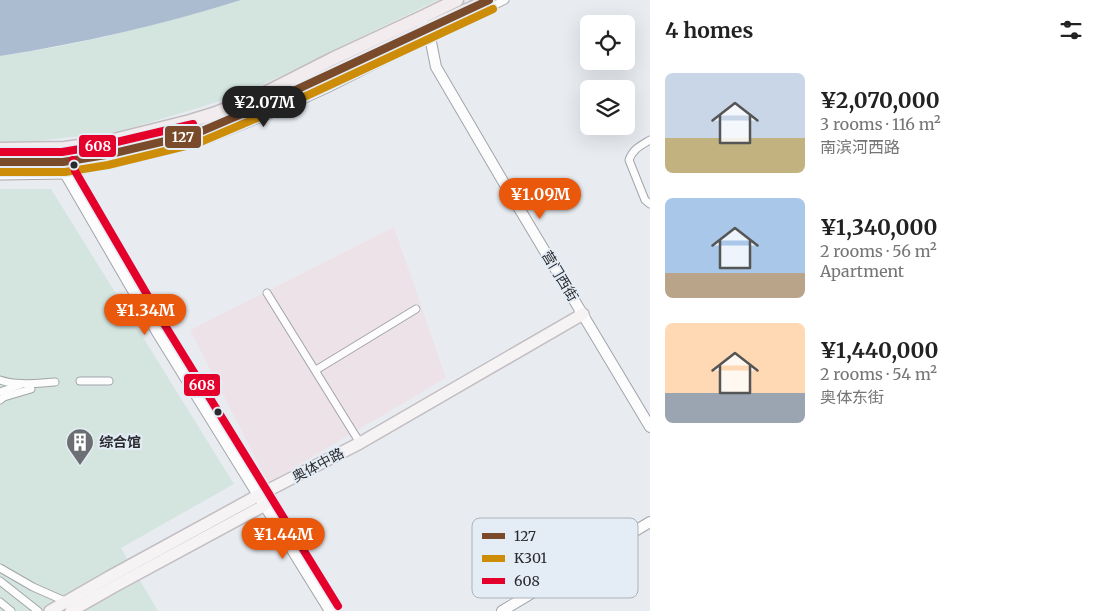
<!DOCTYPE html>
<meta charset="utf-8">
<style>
:root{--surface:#fff;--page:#f6f6f6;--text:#222;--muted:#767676;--accent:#ea580c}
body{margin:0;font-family:Merriweather,"Noto Sans SC",serif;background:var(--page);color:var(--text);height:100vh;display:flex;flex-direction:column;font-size:19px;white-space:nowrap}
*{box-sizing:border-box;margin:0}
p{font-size:16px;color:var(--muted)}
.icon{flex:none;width:28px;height:28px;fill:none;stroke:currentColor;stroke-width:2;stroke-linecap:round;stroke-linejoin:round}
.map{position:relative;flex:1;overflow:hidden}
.side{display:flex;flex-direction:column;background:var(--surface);width:450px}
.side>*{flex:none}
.tools{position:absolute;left:580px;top:15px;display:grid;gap:10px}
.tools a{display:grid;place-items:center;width:55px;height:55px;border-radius:8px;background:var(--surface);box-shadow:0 5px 20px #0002;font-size:25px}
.price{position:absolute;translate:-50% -42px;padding:0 11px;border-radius:18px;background:var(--accent);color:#fff;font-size:16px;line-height:32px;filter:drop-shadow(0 1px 2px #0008)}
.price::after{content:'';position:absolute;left:50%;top:30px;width:15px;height:11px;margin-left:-8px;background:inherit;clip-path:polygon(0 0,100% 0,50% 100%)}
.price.current{background:#222;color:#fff}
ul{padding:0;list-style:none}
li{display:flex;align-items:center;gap:15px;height:125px;padding:0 15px}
li span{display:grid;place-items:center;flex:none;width:140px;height:100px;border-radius:8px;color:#555}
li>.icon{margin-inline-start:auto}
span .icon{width:60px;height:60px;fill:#fffc;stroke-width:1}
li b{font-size:21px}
h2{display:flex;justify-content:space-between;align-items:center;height:60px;padding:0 15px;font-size:21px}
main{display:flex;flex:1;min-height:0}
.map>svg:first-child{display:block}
.commercial{fill:#eee2e9}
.green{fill:#d4e5e0}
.water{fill:#acbcd0}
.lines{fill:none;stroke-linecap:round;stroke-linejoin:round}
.street-casing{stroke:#a2a4a8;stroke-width:9}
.secondary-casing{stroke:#a2a4a8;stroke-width:12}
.primary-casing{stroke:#c2bdc0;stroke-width:14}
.highway-casing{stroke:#c2bdc0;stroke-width:15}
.street{stroke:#fcfcfd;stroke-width:7}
.secondary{stroke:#fcfcfd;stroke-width:10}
.primary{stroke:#f6f3f4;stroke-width:11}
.highway{stroke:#f2ecee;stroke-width:12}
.bus-1-casing{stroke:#e4ecf5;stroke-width:11}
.bus-2-casing{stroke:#e4ecf5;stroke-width:11}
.bus-3-casing{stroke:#e4ecf5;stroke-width:11}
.bus-1{stroke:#7a4b2a;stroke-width:8}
.bus-2{stroke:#ce8d09;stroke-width:8}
.bus-3{stroke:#e4002b;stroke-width:8}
.bus-dot{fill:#282a2e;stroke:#e4ecf5;stroke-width:2}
.labels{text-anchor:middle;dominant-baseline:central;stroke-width:4;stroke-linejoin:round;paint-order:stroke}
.street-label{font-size:14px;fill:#282a2e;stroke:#e4ecf5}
.poi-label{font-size:14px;font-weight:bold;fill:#282a2e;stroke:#e4ecf5;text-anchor:start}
.key{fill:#e4ecf5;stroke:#acb2b9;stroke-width:1}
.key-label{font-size:14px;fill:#282a2e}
.line-badge{stroke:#e4ecf5;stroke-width:2}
.badge-label{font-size:14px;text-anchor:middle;font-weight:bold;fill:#fff}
</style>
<main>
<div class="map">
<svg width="650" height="611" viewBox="0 0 650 611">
<rect width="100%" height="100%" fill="#e8ecf1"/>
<!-- commercial -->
<polygon class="commercial" points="394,227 446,378 268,483 190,330"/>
<!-- green -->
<g class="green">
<polygon points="241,0 438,0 241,95 118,132 27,142 0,142 0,56 56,47 104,37"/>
<polygon points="0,189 51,189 234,484 121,548 158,611 0,611"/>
</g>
<!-- water -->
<path class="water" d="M0,0H241C162,25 82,43 0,56Z"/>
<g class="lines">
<!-- street casing -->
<g class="street-casing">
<g id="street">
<path d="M650,140C640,146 633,149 629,160L645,200L650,204"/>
<polyline points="0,176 66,175 94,167 134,159 199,143 279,111 327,89 505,0"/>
<polyline points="267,293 360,443"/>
<polyline points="316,370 416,309"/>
<path d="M0,380C18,386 37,383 55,382"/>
<polyline points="80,381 109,381"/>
<polyline points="0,392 20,385"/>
<polyline points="0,400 4,397 31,389"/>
<polyline points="0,568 33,587 67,602"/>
<polyline points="0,581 38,611"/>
<polyline points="0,602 11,611"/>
</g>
</g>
<!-- secondary casing -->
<g class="secondary-casing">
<g id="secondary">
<polyline points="423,24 430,37 436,67 501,178 650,427"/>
<polyline points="65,148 63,162 66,175 157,332 330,611"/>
<polyline points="502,611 650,522"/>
</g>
</g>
<!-- primary casing -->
<g class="primary-casing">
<g id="primary">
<polyline points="50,611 109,577 259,495 360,443 583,314"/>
<polyline points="71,611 115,586 265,505"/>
</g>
</g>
<!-- highway casing -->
<g class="highway-casing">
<g id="highway">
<polyline points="0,149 65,148 102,143 190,121 216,113 267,92 332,59 420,18 457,0"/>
<polyline points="0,162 63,162 106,155 195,134 217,124 272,101 425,29 489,0"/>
</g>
</g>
<!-- street -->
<use href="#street" class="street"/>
<!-- secondary -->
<use href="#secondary" class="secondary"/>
<!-- primary -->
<use href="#primary" class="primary"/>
<!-- highway -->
<use href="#highway" class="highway"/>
<!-- bus-1 casing -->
<g class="bus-1-casing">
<polyline id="bus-1" points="0,162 63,162 106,155 195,134 272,101 489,0"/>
</g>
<!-- bus-2 casing -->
<g class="bus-2-casing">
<polyline id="bus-2" points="0,172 65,172 108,165 198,143 276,110 493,9"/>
</g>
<!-- bus-3 casing -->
<g class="bus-3-casing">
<g id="bus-3">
<polyline points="0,152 62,152 104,145 193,124"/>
<polyline points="73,160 75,171 166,327 338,606"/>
</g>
</g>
<!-- bus-1 -->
<use href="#bus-1" class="bus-1"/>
<!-- bus-2 -->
<use href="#bus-2" class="bus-2"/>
<!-- bus-3 -->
<use href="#bus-3" class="bus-3"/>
</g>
<!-- icons -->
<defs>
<g id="building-pin" transform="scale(1.4375)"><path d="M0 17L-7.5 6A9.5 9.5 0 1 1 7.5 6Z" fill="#6b6e72" stroke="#e4ecf5"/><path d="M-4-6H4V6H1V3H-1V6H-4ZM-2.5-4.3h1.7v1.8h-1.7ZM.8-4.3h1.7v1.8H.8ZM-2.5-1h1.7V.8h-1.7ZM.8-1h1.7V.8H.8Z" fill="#fff"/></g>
</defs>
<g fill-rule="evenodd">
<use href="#building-pin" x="80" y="442"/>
</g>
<!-- markers -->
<g class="bus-dot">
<circle cx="74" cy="165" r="4.5"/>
<circle cx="218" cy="412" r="4.5"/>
</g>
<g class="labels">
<!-- street labels -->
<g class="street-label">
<text transform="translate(560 276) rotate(59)">营门西街</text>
<text transform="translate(318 465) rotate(-28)">奥体中路</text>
</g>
<!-- poi labels -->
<g class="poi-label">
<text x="99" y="442">综合馆</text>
</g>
</g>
<!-- legend -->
<rect x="472" y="518" width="166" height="80" rx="8" class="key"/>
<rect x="482" y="533" width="23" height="6" fill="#7a4b2a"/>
<rect x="482" y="555" width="23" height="7" fill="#ce8d09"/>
<rect x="482" y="578" width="23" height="6" fill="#e4002b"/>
<g class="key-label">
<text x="514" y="541">127</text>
<text x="514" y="563">K301</text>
<text x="514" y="586">608</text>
</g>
<g class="line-badge">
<rect x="164" y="125" width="38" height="24" rx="5" fill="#7a4b2a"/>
<rect x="78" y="134" width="39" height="24" rx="5" fill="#e4002b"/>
<rect x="183" y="373" width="38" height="24" rx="5" fill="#e4002b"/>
</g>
<g class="badge-label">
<text x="183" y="142">127</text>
<text x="98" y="151">608</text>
<text x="202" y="390">608</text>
</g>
</svg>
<div class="tools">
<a><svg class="icon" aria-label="locate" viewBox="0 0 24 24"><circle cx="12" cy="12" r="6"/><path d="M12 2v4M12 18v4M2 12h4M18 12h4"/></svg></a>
<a><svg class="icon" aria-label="layers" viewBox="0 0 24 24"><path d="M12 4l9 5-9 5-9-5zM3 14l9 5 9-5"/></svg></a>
</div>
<b class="price current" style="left:264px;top:128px">¥2.07M</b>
<b class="price" style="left:540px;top:220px">¥1.09M</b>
<b class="price" style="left:145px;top:336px">¥1.34M</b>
<b class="price" style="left:283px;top:560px">¥1.44M</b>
</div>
<section class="side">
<h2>4 homes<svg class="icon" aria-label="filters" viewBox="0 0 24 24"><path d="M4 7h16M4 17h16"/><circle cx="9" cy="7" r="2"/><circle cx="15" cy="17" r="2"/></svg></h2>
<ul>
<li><span style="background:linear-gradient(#c9d6e8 65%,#c2b280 0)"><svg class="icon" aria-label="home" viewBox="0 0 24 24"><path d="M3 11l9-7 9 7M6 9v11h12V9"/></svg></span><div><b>¥2,070,000</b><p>3 rooms · 116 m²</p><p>南滨河西路</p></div></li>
<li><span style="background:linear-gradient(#a9c7e8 75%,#b9a48a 0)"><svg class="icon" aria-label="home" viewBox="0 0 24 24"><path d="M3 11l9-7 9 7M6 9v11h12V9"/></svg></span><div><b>¥1,340,000</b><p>2 rooms · 56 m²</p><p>Apartment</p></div></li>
<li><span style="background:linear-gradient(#ffd9b3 70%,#9aa5b1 0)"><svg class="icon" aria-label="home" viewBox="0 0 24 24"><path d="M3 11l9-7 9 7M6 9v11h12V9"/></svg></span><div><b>¥1,440,000</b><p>2 rooms · 54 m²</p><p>奥体东街</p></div></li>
</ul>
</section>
</main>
